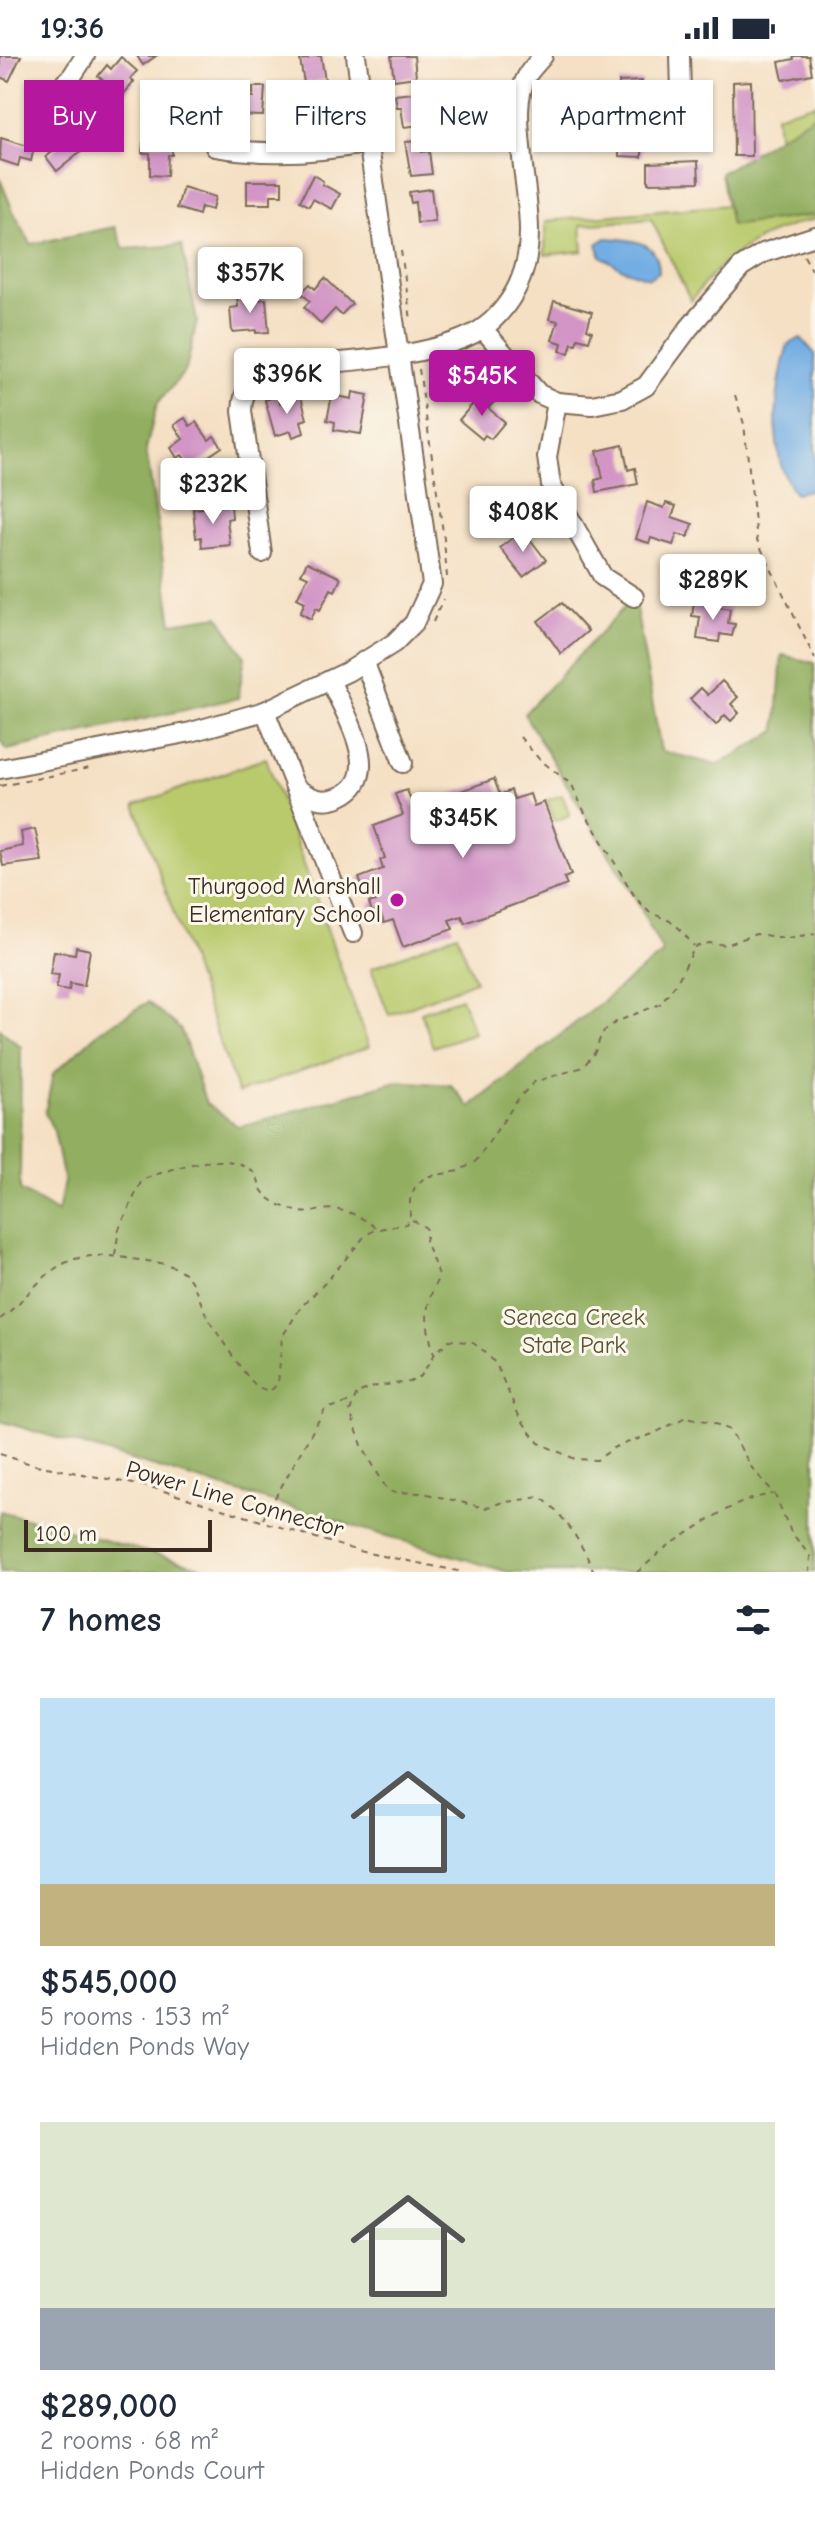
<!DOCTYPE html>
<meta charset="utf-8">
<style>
:root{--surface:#fff;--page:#f2f2f3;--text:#1f2937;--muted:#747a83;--accent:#b5179e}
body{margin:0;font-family:"Comic Neue",sans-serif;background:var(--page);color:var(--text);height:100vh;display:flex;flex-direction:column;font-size:30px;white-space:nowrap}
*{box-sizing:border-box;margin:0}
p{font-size:26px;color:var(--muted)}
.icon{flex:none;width:44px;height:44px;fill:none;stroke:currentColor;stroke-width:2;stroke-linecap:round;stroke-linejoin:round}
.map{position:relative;height:1516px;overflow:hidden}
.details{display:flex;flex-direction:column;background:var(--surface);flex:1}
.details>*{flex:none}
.banner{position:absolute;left:24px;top:24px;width:768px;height:72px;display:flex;gap:16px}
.scale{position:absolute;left:24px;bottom:20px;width:188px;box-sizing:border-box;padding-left:8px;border:4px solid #3b2a1e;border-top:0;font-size:22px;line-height:28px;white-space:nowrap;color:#3b2a1e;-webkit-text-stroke:6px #fbf7ec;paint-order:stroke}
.price{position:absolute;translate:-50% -68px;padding:0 18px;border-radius:8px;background:#fff;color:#222;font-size:26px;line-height:52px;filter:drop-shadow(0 2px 4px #0008)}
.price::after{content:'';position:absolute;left:50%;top:48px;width:24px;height:18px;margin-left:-12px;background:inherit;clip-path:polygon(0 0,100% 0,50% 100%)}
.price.active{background:var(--accent);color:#fff}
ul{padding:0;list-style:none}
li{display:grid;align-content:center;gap:16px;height:424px;padding:0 40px}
li span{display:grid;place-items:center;height:248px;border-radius:0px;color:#555}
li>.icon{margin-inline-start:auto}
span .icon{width:144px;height:144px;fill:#fffc;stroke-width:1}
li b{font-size:34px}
h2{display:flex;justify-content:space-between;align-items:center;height:96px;padding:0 40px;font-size:34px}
.chip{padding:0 28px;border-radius:0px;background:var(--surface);box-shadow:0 2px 6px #0004;font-size:28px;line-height:72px}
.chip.active{background:var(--accent);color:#fff}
.status{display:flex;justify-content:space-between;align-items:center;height:56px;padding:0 40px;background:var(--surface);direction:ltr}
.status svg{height:22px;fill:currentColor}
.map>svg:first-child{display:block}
.green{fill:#b9ca6d;stroke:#7a7a46;stroke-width:2}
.forest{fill:#92ae60;stroke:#666c3f;stroke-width:2}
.water{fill:#72ade3;stroke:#566c80;stroke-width:2}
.building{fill:#d295c6}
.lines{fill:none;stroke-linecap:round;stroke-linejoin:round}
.minor-casing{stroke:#7c6a58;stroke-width:22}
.path{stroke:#7c6a58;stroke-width:2;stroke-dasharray:6 6;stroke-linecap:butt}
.minor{stroke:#fff;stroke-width:18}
.poi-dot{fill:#b5179e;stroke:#fbf7ec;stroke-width:3}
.labels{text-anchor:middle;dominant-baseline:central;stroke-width:6;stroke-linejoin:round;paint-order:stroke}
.poi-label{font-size:24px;fill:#3b2a1e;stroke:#fbf7ec;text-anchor:end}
.park-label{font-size:24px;fill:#5a5232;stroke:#fbf7ec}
.street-label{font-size:24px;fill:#3b2a1e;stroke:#fbf7ec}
</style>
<div class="status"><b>19:36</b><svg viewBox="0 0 49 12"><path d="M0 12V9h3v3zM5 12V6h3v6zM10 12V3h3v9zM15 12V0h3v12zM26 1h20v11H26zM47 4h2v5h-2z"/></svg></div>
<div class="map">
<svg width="815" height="1516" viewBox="0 0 815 1516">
<rect width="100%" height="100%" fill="#fbf7ec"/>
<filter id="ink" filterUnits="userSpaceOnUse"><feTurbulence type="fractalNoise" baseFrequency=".0125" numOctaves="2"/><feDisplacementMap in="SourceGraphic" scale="16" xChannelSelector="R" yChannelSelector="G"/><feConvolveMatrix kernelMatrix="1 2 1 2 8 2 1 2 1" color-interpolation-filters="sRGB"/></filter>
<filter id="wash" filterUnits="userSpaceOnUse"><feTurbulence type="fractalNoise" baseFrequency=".006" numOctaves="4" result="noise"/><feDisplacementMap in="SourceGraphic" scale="32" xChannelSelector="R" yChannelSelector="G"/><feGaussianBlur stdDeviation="1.8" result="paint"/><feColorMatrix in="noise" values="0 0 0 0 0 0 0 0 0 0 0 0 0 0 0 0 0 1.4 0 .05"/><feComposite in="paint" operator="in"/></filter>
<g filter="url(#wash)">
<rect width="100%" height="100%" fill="#f5e0c4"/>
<!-- green -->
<g class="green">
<path d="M815,47V163C763,175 722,200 691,245L651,163L581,169L583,195L545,199L546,165L785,144L776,59Z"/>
<polygon points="266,702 369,991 238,1037 135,749"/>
<polygon points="562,739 570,759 555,765 547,744"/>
<polygon points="457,878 475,925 389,959 371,912"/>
<polygon points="461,942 474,977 433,991 421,956"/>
</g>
<!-- forest -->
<g class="forest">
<polygon points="815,58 815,159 731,170 721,117"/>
<polygon points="0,123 13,155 31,188 115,171 124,193 182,189 197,265 186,314 157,348 146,393 172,567 219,560 245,601 238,642 7,694 0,683"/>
<polygon points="634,541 661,695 718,709 776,675 782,599 815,607 815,1516 508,1516 0,1365 0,973 21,991 20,1134 58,1157 64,1125 54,1075 45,1057 53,1018 100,975 148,946 181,974 206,1047 239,1071 397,1025 451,1029 470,1051 663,897 635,841 524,658"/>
<polygon points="0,1455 218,1516 0,1516"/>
</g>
<!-- water -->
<g class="water">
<path d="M606,182C632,184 659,184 659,216L649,222L623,213L601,200L597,188Z"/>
<path d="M801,282L815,298V433L795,437C766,401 776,329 788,288Z"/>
</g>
<g id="blocks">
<!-- building -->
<g class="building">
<polygon points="0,0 21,0 9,25 0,21"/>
<polygon points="137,0 156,0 143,9"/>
<polygon points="307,0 321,0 325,24 304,27 300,4 308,3"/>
<polygon points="391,0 414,0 416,21 394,24"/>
<polygon points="793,0 809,0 812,18 783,24 779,6 794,3"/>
<polygon points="121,1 137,15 130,23 134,26 122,40 98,20 107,9 111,13"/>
<polygon points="642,25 642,101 619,100 619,26"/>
<polygon points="751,25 752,100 734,100 733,26"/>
<polygon points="253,31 265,31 263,60 231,59 232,40 253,41"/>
<polygon points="193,33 195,40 206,37 211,51 179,62 172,40"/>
<polygon points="423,36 425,55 419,56 421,69 404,71 401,51 397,51 395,39"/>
<polygon points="91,45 111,55 98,84 80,76 90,56 87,55"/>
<polygon points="309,45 313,52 323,46 330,58 301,76 289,57"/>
<polygon points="69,78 82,95 57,115 46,101 62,88 60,85"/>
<polygon points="1,82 34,92 31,105 20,102 18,110 0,104"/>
<polygon points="420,85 421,96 429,95 432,118 411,120 405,86"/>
<polygon points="143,87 172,88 172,99 168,99 167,120 150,119 150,97 142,97"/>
<polygon points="698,105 699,126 648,127 648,107"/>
<polygon points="313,119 323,125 322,128 340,138 332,153 313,143 309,150 300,145"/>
<polygon points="247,125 282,125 282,139 271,139 271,148 247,148"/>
<polygon points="183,131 215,141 212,154 201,151 199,159 177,152"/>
<polygon points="431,133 435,166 417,167 415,146 411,147 409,136"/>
<polygon points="325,222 352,248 341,259 335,253 321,268 304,251 310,245 301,237 310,228 315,233"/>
<polygon points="249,238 250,245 266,243 269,276 256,277 256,274 232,276 230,252 238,251 237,239"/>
<polygon points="554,245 592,256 587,273 592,275 589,285 578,282 576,288 572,287 569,297 560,295 562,287 552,284 558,265 549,263"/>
<polygon points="353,336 368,339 361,378 334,374 335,366 327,364 332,339 352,343"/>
<polygon points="482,337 494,346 488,352 505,366 491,383 485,379 482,383 459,364"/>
<polygon points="278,340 280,347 301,341 307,363 301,365 304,377 293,381 291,375 275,380 265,344"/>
<polygon points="185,362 190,370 196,366 209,384 214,380 222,391 191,412 182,399 177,402 171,392 183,383 174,369"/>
<polygon points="623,389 628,414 635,412 638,428 597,436 595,424 603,422 597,395"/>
<polygon points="647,446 664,452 666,447 676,450 672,461 693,468 688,481 677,478 673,489 651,482 649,487 636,483"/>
<polygon points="231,449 232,462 227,463 230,489 202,492 201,481 196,482 193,453"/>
<polygon points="523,474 546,504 523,521 500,492"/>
<polygon points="307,506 341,522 335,535 331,533 320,554 316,552 311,563 300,557 305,546 297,542 308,521 301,518"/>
<polygon points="694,546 730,553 728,567 735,568 732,580 720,578 719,586 697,583 700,561 692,560"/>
<polygon points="562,547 588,575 561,598 538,565"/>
<polygon points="722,625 738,641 731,648 739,657 731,665 725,659 716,669 690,643 701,632 708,639"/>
<polygon points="494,723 500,739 511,734 514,743 530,738 534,750 544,746 571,819 564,822 567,829 465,867 462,860 449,864 453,873 403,891 393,864 384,867 379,853 372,856 369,847 375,845 369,828 362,830 359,822 383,813 380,804 385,802 374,770 403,759 395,738 407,734 414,752"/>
<polygon points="35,773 42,805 3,810 0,795 23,790 21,776"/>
<polygon points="76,891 90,894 84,930 70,927 69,934 56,932 59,919 50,918 54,895 75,898"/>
</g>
</g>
</g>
<g filter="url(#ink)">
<use href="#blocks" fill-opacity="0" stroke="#7c6a58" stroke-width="2"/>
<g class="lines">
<!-- minor casing -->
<g class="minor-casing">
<g id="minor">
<polyline points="680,0 681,36"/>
<polygon points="681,36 697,47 696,82 663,81 664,39"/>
<polyline points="44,47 72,20 85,0"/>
<path d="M215,91C266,100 318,97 370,87"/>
<polyline points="483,273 539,338 557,346 592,349 622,343 646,330 689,272 741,211 763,197 815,180"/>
<polyline points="557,346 547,401 551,429 603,521 634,541"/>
<path d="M262,497L242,355C243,332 252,320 273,311C329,307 434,303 480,274C498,263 514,241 521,222C536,185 526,141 522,102C520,77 514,42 528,18C532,12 538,6 543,0"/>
<polyline points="364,605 403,707"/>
<polyline points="265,655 353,877"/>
<polyline points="0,713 191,676 265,655 349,615 394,587 414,567 432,528 356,0"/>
<path d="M295,731C310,742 323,748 341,740C386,719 343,655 330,624"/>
</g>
</g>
<!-- path -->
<g class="path">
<polyline points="401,195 411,264"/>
<polyline points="804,200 815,219"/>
<polyline points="419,313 444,483 447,521"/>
<polyline points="735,339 744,368 757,484 815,603"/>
<polyline points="433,566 443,543"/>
<polyline points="520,681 539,703 572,729 584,755 635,841 649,856 670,865 680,873 694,890"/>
<polyline points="0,730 90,712"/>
<path d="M412,1164L426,1172L427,1176L425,1185L439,1220C423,1253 425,1264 434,1298"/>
<path d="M115,1199L119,1173L142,1124C168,1113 237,1089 257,1121C259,1125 259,1129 261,1133C267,1144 285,1153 297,1155C306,1158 312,1156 321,1154C343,1151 360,1159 377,1173"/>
<path d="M0,1263C23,1247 40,1219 65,1207C84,1197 112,1199 132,1203C146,1205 167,1206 180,1214C193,1221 199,1243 205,1256C212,1270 246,1323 258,1331C262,1333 266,1334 270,1335L278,1328L282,1281L301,1251L327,1225L365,1180L374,1174L406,1168L410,1163V1144L415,1131L425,1121L459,1115L476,1105L518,1043L534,1026L583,1011L595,996L602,977L616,966L660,948L677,926L695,891L709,887L726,889L756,878L786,882L815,878"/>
<polyline points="0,1398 31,1408 154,1432 358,1495 463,1516"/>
<polyline points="263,1463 325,1353 351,1346"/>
<path d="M594,1516C583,1490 564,1457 540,1441L500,1447L485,1452L423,1437L392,1436L385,1430L363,1392L350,1356L357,1337L377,1330L410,1326L421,1320L434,1299L449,1284L473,1287L484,1295L496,1308L519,1360L532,1379L539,1387L575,1403L597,1404L615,1391L653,1378L686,1361L711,1366L730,1374L752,1412L774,1437L791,1476L810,1500L809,1516"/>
<path d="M637,1516C649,1508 659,1495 671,1488C703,1468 735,1443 773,1438"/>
</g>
<!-- minor -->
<use href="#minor" class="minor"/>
</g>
</g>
<!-- markers -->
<circle class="poi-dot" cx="397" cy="844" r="8"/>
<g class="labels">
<!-- poi labels -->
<g class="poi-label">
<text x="381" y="830">Thurgood Marshall<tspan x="381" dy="28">Elementary School</tspan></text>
</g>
<!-- park labels -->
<g class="park-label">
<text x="574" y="1261">Seneca Creek<tspan x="574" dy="28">State Park</tspan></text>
</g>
<!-- street labels -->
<g class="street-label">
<text transform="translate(235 1443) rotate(16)">Power Line Connector</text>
</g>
</g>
</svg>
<div class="scale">100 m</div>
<b class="price" style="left:250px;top:259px">$357K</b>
<b class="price" style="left:287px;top:360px">$396K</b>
<b class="price active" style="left:482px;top:362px">$545K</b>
<b class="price" style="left:213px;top:470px">$232K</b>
<b class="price" style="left:523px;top:498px">$408K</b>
<b class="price" style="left:713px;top:566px">$289K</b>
<b class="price" style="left:463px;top:804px">$345K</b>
<div class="banner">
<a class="chip active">Buy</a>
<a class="chip">Rent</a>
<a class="chip">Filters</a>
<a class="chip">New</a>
<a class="chip">Apartment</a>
</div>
</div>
<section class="details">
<h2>7 homes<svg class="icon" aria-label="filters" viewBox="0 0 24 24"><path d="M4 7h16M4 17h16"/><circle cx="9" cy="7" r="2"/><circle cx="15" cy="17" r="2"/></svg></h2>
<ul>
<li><span style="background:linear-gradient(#bfe0f5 75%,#c2b280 0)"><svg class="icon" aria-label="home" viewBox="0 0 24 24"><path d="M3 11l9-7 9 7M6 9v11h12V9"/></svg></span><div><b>$545,000</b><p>5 rooms · 153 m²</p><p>Hidden Ponds Way</p></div></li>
<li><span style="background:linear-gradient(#dfe7d0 75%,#9aa5b1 0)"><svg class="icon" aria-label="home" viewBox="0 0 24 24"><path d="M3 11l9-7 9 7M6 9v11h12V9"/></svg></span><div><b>$289,000</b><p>2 rooms · 68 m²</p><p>Hidden Ponds Court</p></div></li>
</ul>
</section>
